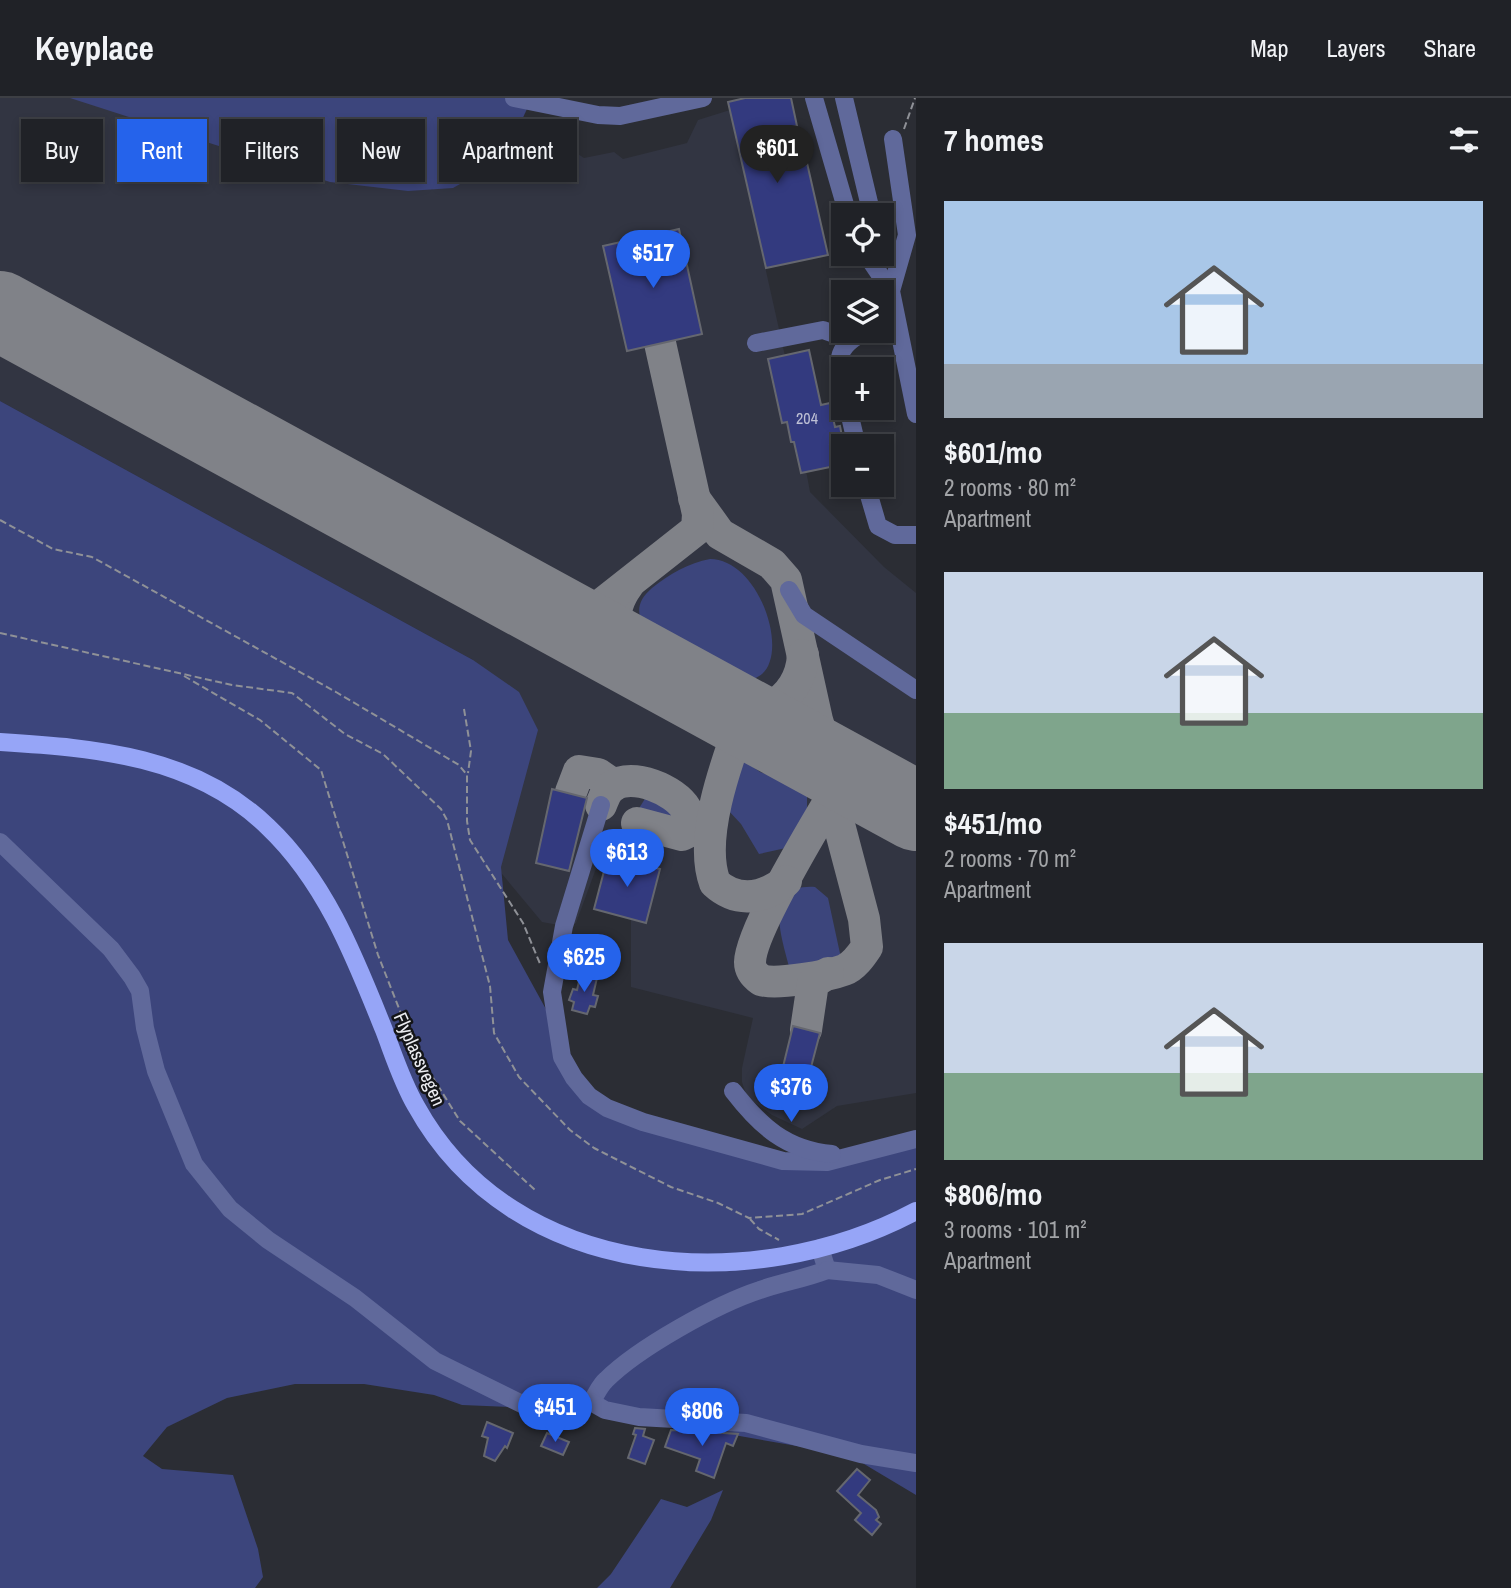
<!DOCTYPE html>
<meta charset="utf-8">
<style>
:root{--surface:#202227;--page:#2d2f33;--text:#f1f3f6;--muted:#a2a4a7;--line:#3d3f44;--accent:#2563eb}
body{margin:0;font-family:"Archivo Narrow",sans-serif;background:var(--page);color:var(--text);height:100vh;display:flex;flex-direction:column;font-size:26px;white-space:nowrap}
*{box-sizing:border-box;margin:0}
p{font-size:23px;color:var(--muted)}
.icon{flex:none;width:38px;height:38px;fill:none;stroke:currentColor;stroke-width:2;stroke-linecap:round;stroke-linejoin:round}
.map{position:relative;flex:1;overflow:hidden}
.side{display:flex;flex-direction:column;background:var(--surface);width:595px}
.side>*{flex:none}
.banner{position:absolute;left:21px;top:21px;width:665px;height:63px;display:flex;gap:14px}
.fabs{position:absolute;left:831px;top:105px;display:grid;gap:14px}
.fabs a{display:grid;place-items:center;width:63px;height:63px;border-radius:0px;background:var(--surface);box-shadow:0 4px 10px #0003,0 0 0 2px var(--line);font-size:35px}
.price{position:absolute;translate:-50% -60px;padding:0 16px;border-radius:24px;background:var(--accent);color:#fff;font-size:23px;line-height:46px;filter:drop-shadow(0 2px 4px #0008)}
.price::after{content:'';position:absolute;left:50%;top:42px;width:21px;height:16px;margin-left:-10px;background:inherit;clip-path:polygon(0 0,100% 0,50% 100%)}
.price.on{background:#222;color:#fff}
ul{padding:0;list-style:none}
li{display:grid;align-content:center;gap:14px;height:371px;padding:0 28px}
li span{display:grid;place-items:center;height:217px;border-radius:0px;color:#555}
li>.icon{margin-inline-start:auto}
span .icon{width:126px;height:126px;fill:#fffc;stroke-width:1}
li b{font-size:30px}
h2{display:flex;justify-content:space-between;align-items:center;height:84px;padding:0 28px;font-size:30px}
.pill{padding:0 24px;border-radius:0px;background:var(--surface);box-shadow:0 4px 10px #0003,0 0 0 2px var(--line);font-size:24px;line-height:63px}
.pill.on{background:var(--accent);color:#fff}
header{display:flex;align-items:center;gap:42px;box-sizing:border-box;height:98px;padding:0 35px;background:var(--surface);border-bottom:2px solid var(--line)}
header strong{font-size:33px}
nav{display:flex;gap:38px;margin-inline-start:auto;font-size:24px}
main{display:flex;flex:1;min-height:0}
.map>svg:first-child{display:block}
.built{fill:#323542}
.green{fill:#3c457c}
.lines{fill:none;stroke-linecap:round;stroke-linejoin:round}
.taxiway{stroke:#808288;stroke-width:32}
.runway{stroke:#808288;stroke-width:80}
.building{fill:#333a7f;stroke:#65676f;stroke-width:2}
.path{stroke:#8f9197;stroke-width:2;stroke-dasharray:7 3.5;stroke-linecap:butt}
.minor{stroke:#60699b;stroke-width:18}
.major{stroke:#96a5f7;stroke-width:18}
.labels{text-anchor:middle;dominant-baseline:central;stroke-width:5;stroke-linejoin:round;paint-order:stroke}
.number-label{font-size:16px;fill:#bec0d5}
.street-label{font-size:19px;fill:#ecedf2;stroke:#141518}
</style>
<header>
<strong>Keyplace</strong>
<nav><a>Map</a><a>Layers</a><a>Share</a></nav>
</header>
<main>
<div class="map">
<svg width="916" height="1490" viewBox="0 0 916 1490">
<rect width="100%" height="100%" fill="#2b2d34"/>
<!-- built -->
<polygon class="built" points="0,0 232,0 514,73 556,65 572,52 584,60 614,54 623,61 687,45 698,22 730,12 785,258 810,394 884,469 916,495 916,995 837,1008 802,1031 772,1017 747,999 742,984 742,970 753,920 631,889 631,821 608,758 601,757 576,825 570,829 564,828 542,824 472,740 473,562 0,303"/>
<!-- green -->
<g class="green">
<polygon points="70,0 532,0 504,61 453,90 408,93 330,84"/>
<polygon points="0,303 473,562 519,594 538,632 501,769 508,842 553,924 580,997 799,1061 916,1039 916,1397 849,1357 590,1312 462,1307 434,1297 364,1286 295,1286 227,1300 167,1329 143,1358 162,1371 233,1377 258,1451 263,1479 255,1490 0,1490"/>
<path d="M710,461C770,461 804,603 730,579C700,564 605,530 652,490C669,476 689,465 710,461Z"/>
<polygon points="746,659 746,664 760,674 807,691 807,725 795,748 759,756 741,726 727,711 735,670"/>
<polygon points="646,699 673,708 672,720 638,712"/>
<path d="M815,789L828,800L841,860L839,863L803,871L789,868C781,837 763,786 815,789Z"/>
<polygon points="723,1392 711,1422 670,1490 597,1490 611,1476 661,1401 687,1409"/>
</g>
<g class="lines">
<!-- taxiway -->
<g class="taxiway">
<path d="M694,400L720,436L772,466L786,482L817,622L835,681L833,697L836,715L864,821L867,849C861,858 854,868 844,872C828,878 776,887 761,882C754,877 750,872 750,864C751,832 814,730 833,697L848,686H866"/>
<path d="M628,487C604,520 618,540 644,565"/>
<polyline points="538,506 572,515 598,509 697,431 698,416 660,245"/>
<polyline points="571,694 579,673 598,676 614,687"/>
<path d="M601,707C604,700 606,692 613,688C632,674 675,692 686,711C689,718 690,726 690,733L682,737L637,725"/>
<path d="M786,783C764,800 738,806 715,785C698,740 727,663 743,619C776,612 801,592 803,557"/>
<polyline points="806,932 813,885 828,875"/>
</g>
<!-- runway -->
<polyline class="runway" points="0,213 916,713"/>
</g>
<!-- building -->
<g class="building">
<polygon points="745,0 791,0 797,28 763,35 772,72 807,65 828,157 766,170 728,4"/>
<polygon points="679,131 702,236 627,253 603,148"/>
<polygon points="809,252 821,307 830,305 835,329 840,328 843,344 830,347 835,368 801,375 794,344 791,344 787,324 782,325 768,261"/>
<polygon points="552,691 587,700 569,773 536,765"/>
<polygon points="608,758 660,771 646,825 594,811"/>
<polygon points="582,850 592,853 587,870 577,867"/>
<polygon points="581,875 597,880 593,897 598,898 595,909 590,908 587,916 572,912 574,904 569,902 573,891 577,892"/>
<polygon points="793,928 820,935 805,992 779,985"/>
<polygon points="487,1324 513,1335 507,1350 505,1348 495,1363 484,1358 488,1340 482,1338"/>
<polygon points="635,1330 645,1331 643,1338 654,1342 645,1366 628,1360 636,1337 633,1336"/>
<polygon points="671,1332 694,1333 707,1338 709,1334 738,1336 733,1348 726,1345 714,1380 696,1373 700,1361 665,1349"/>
<polygon points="547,1335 569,1344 563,1357 541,1348"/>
<polygon points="857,1371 870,1382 858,1397 876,1412 879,1419 876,1422 881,1426 872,1437 855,1422 861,1415 837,1393"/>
</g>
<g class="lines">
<!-- path -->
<g class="path">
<polyline points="904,31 915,0"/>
<polyline points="0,422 53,451 92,459 336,594 459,667 467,677 467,723 470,742 523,825 541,868"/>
<polyline points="0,535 232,587 292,595 345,636 383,656 441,711 447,722 490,888 494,935 519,979 570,1032 594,1050 671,1089 718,1105 749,1120 802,1116 880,1082 916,1071"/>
<polyline points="184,578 260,622 321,672 378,857 415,951 460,1023 535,1092"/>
<polyline points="464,611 471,653 468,675"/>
<polyline points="750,1121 759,1131 779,1142"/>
</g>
<!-- minor -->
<g class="minor">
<polyline points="514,0 598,17 620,18 703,0"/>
<polyline points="814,0 848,117"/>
<polyline points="844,0 872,117"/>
<polyline points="893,41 907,137 891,193 916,316"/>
<polyline points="866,156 891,193"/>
<polyline points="756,245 823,232 849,241"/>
<path d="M844,291C836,260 836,248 867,233"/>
<polyline points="848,310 857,348"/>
<polyline points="866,387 878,428 895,437 916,437"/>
<polyline points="789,492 804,517 916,592"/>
<polyline points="601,707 564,828 552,894 562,959 574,980 589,998 607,1010 643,1024 783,1063 827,1064 916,1041"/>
<path d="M0,744L111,851L132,879L140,893L145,930L156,973L194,1066L230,1111L268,1142L355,1200L435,1263L538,1314L591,1304C596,1297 600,1287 606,1282C638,1250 717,1206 760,1192C782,1184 804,1181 827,1172L820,1150"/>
<path d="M733,993C760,1028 786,1052 832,1056"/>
<polyline points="827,1172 878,1177 916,1192"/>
<polyline points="591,1304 605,1312 639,1319 746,1325 861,1356 916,1365"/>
</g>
<!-- major -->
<path class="major" d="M0,644C97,650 195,658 268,729C326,784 355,860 384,932C394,958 402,984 416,1008C513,1184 753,1200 916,1113"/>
</g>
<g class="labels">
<!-- number labels -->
<g class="number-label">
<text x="807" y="320">204</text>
</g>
<!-- street labels -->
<g class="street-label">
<text transform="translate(420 961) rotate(66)">Flyplassvegen</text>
</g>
</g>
</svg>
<div class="fabs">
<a><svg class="icon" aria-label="locate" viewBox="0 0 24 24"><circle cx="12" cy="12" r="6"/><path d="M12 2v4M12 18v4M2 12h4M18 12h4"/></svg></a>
<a><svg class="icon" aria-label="layers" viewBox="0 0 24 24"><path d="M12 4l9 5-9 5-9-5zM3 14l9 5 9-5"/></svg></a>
<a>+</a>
<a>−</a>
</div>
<b class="price on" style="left:777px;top:87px">$601</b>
<b class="price" style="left:653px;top:192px">$517</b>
<b class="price" style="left:627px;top:791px">$613</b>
<b class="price" style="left:584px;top:896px">$625</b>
<b class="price" style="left:791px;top:1026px">$376</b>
<b class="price" style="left:555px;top:1346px">$451</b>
<b class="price" style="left:702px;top:1350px">$806</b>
<div class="banner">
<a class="pill">Buy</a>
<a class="pill on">Rent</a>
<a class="pill">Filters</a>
<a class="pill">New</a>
<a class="pill">Apartment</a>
</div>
</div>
<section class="side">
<h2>7 homes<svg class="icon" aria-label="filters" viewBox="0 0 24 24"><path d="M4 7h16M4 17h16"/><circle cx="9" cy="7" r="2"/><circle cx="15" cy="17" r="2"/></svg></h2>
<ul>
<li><span style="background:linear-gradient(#a9c7e8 75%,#9aa5b1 0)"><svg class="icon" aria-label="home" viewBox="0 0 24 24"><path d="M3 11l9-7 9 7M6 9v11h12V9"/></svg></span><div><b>$601/mo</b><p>2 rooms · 80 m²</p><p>Apartment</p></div></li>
<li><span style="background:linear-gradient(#c9d6e8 65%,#7fa58c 0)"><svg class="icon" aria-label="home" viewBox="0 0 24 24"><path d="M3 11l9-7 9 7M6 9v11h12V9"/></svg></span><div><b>$451/mo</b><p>2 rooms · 70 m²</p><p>Apartment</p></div></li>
<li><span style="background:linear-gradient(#c9d6e8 60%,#7fa58c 0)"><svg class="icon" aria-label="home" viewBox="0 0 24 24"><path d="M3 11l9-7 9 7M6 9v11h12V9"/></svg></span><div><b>$806/mo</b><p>3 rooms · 101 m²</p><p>Apartment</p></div></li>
</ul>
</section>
</main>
